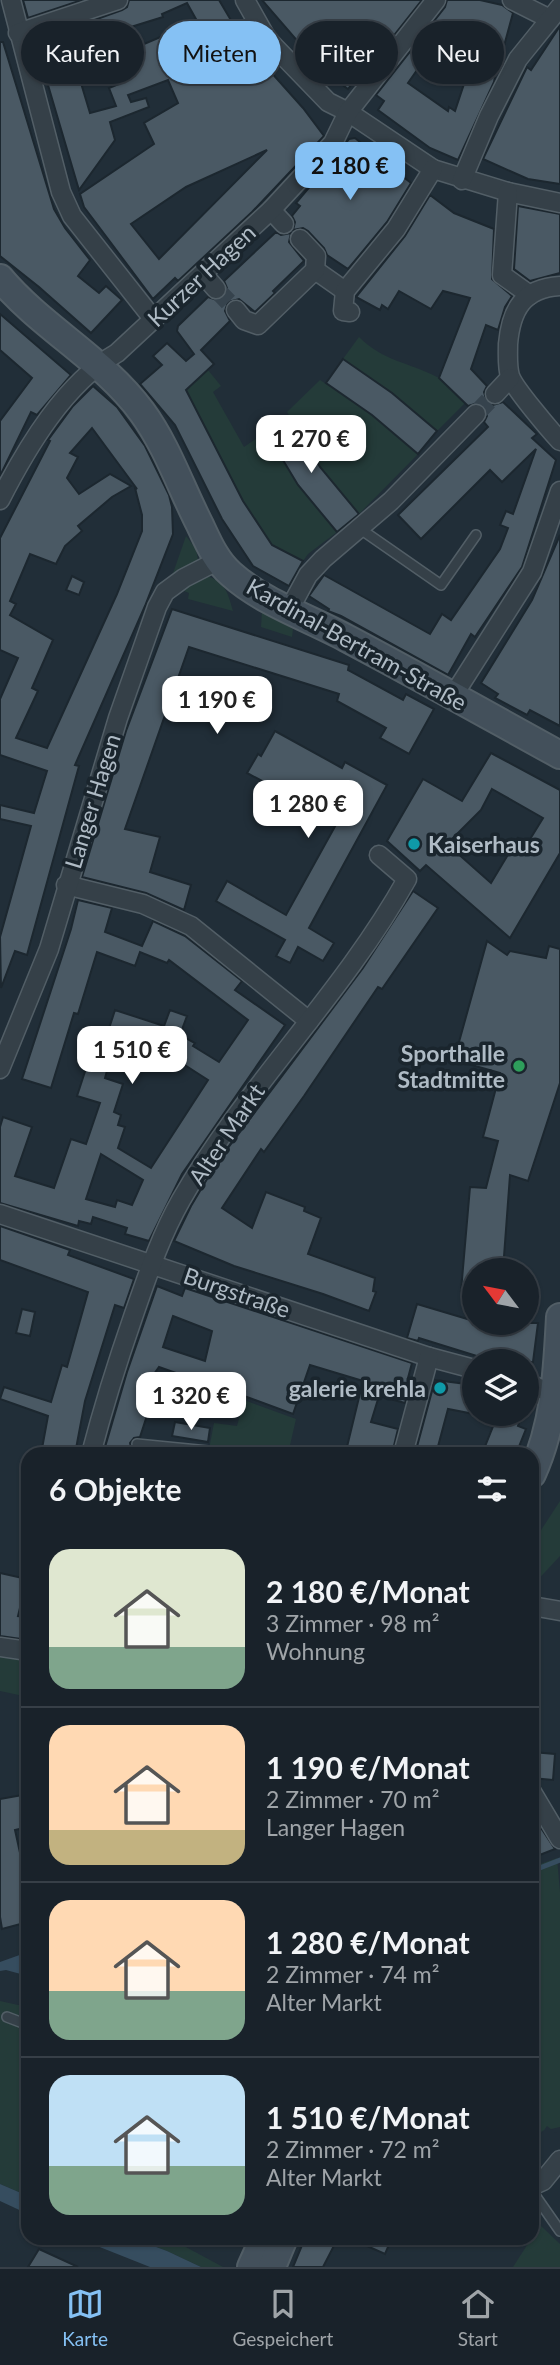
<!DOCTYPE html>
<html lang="de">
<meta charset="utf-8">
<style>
:root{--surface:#19222a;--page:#222a32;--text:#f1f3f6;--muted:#9fa4a8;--line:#373f47;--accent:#85c1f4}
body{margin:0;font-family:Lato,sans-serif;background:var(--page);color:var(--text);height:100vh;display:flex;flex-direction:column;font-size:26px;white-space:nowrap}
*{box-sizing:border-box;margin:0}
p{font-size:23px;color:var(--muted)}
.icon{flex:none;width:38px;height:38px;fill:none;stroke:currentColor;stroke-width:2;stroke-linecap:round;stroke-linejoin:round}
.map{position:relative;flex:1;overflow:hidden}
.details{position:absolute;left:21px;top:1447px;width:518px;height:798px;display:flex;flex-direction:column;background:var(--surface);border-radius:21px;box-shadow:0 2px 5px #0004,0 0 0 2px var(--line)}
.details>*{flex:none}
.guide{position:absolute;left:21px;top:21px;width:518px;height:63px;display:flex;gap:14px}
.needle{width:46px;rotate:302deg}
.controls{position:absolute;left:462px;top:1258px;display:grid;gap:14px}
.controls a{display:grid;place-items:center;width:77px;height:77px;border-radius:50%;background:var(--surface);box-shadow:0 2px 5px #0004,0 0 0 2px var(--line);font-size:35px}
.price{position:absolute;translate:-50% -60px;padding:0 16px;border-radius:14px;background:#fff;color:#222;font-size:23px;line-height:46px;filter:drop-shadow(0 2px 4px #0008)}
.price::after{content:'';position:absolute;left:50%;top:42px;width:21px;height:16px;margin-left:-10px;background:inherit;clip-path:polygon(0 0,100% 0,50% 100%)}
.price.active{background:var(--accent);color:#111}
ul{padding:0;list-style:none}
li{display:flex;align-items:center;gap:21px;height:175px;padding:0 28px}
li+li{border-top:2px solid var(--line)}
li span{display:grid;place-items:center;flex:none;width:196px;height:140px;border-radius:21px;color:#555}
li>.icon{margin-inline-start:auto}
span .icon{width:84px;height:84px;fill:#fffc;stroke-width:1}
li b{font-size:30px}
h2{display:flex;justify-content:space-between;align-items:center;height:84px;padding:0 28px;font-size:30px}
.pill{padding:0 24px;border-radius:32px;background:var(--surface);box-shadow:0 2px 5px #0004,0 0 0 2px var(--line);font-size:24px;line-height:63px}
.pill.active{background:var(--accent);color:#111}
.dock{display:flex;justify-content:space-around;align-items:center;height:98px;border-top:2px solid var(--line);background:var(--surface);font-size:19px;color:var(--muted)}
.dock a{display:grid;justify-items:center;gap:4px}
.dock .active{color:var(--accent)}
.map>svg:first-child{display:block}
.green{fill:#243b39}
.water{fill:#364d5f}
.pier{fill:#212e38}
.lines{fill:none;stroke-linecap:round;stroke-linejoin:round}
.stream{stroke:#364d5f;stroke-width:5}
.building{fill:#4a5964;stroke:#1c272f;stroke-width:2;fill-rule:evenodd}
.street-tunnel{stroke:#36434d;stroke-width:18;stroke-dasharray:18 9;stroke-linecap:butt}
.lane-casing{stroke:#525e66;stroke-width:12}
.street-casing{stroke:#525e66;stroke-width:21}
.secondary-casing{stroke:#525e66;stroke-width:30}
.lane{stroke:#354048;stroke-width:9}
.street{stroke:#354048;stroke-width:18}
.secondary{stroke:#43505b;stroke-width:26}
.culture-dot{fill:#0f9aa8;stroke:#1a252d;stroke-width:2.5}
.leisure-dot{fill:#2e9e5b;stroke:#1a252d;stroke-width:2.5}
.labels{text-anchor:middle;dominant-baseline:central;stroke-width:7;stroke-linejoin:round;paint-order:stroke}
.street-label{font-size:23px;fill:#afbbc5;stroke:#1a252d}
.poi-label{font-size:23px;font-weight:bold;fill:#afbbc5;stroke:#1a252d;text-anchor:end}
</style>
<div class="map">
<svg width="560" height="2267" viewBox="0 0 560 2267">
<rect width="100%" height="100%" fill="#212e38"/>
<!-- green -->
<g class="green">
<path d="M359,337C383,361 408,362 437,377C448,382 457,395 465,403L437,431L392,392L343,359Z"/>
<polygon points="208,370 221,386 213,392 244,447 266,432 298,485 337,532 308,554 303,561 272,545 244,503 195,407 176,385 188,387"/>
<polygon points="320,380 372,415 418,454 359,514 320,467 287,412"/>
<polygon points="186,536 196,549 198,560 191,569 171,579"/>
<path d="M206,576C225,581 228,593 233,611L188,599L189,593L184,591L190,583Z"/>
<polygon points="262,610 293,629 292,637 261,627"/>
<polygon points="244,1400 296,1419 288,1454 208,1454 214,1423 237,1426"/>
<polygon points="560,1501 560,1556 532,1586 532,1544"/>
<polygon points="0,1655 28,1659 28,1697 0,1691"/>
<polygon points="557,1858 560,1892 560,2127 542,2131 532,2146 532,1867"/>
<polygon points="0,2001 18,2005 28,2004 28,2196 0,2184"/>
<polygon points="540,2225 560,2244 560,2267 513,2267"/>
<polygon points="132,2238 169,2238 223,2267 201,2267 167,2251"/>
</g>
<!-- water -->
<g class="water">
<polygon points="28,1952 28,1976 6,1970 0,1971 0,1962"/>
<polygon points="0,2184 28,2196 28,2214 0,2201"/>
<polygon points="77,2238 132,2238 167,2251 201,2267 150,2267"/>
</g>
<!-- pier -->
<polygon class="pier" points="547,2126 560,2136 560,2170 532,2151 532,2147"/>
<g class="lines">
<!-- stream -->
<polyline class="stream" points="532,1871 560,1860"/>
</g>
<!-- building -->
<g class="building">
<polygon points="23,0 82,0 28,18"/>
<path d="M129,0H219L245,44L267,73L270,71L303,108L324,136L252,212L178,281L175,278L153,299L84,207L80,194L154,144L144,123L178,103L168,80L128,95L131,102L146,98L149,107L110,122L115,140L79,190L35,41L65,30L90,113L116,106L109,88L119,84L109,59L172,32L183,51L206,37L187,3L162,14L163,17L89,40L83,24L122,10L127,7ZM267,150L159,259L131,224L186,187Z"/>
<polygon points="262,0 422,0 357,82 355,80 348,89 304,56 307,52"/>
<path d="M447,0H480L502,5L513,13L504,46L501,44L494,82L458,160L430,148L378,110L384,101L376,95L445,7ZM441,36L471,50L466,78L455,111L449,107L448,111L408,83Z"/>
<polygon points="560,26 560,184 528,179 483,159 527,67 531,70"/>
<polygon points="0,42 3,42 54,209 65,228 90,260 78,276 99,293 106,286 122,300 91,333 39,287 0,256"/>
<polygon points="355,138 411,183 387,222 348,269 327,255 324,248 308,231 303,228 293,230 295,222 292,216 300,206 296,203 317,178 349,139"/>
<polygon points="430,195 454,213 494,229 492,279 512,296 505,307 498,330 486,325 471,369 487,386 484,392 487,402 493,405 503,402 537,434 532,438 556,460 522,567 475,637 471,634 448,675 341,616 328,611 329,609 309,596 324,575 430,634 442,614 451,620 500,549 508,528 500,525 506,511 513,514 536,449 502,482 490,470 421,539 398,515 488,427 484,422 487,416 484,406 478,403 468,406 439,378 470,298 443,291 431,309 399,291 388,309 382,305 380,310 356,297 405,236"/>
<polygon points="518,206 560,214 560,273 530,281 514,269"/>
<polygon points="276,232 281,235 291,233 289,242 304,261 273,291 275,293 255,312 239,299 228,302 225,311 230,321 201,350 214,364 186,390 243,501 272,545 303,561 289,586 253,566 222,519 175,425 140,384 162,365 153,356 167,343 186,361 194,354 177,331 178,326 208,297 217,300 224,297 227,288 224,281"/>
<polygon points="0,314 71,375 37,415 31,412 0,476 0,421 32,378 0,350"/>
<polygon points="343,359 392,393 437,431 418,454 372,415 326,383"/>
<path d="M93,386L117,407L145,446L169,495L172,507L173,534L145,606L75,765L79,766L27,955L15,951L1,988L0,937L31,826L0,819V805L34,813L47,771L0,755V699L18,658L0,650V538L50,441L48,440L73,406ZM92,428L137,489L135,488L142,515V531L117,594L47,748L16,738L38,691L32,688L53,640L10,615L16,604L10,601L30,554L56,564L65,546L82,531L78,526L112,497L131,486L110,474L79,494L67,478L78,457L70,453Z"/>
<polygon points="290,417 320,467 359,514 337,532 298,485 266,432"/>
<polygon points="560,535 560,726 530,710 527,715 495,698 498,694 481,683 532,600"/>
<polygon points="72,576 84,582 79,595 66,590"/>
<polygon points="172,609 349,665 348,670 403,700 406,694 434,709 409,754 380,738 386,728 337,701 339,694 189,647 125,829 160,837 150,872 191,885 184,910 146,893 82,877 126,731"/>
<polygon points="275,731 342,768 345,762 387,785 309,928 334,943 323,961 298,947 290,963 276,956 285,940 216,901 227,881 286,915 349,801 324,793 306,797 292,797 247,773 258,754 261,756"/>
<path d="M491,753L560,790V853L510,938L426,865L420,871L387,841L423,779L462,801ZM492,789L543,818L527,844L518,838L491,883L447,844L481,810Z"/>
<polygon points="413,891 438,908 382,989 378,987 304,1096 264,1152 261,1149 222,1208 252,1228 266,1192 305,1207 304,1211 321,1218 308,1254 375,1278 373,1291 376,1292 369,1311 323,1294 234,1266 174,1241 191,1206 216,1164 363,968"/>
<path d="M78,900L112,908L105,932L142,946L153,921L185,936L242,981L235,990L285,1025L182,1174L149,1241L125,1234L127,1228L93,1217L91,1224L79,1221L78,1226L0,1203V1127L3,1117L32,1127L15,1176L54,1188L71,1139L86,1144L100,1103L77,1096L93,1047L102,1050L115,1010L164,1026L170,1010L187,1016L180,1035L195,1043L193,1046L219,1062L248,1020L169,960L167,963L140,952L135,966L97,952L78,1014L74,1013L51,1088L22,1079L71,929ZM130,1030L159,1040L152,1057L169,1063L172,1057L208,1080L151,1168L118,1148L125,1127L118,1125L121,1115L114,1112L123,1084L105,1078L112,1053L122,1056ZM101,1154L143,1180L132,1205L117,1200L115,1207L86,1199Z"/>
<polygon points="487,941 507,955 510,951 546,958 549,946 560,949 560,1083 528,1181 510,1175 503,1270 474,1270 474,1292 461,1291 470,1187 486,1188 498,1141 483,1137 500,1073 454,1060"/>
<polygon points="0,1226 70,1250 68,1255 134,1279 124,1308 115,1305 85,1401 75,1454 41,1454 48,1416 0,1399 4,1387 51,1402 62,1365 67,1367 88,1292 0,1260"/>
<path d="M157,1286L182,1296L185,1288L412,1363L408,1378H412L405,1403L379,1396L371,1422L398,1429L392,1454H361L346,1451L363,1381L310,1365L293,1414L244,1396L245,1392L190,1378L159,1367L152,1377L145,1397L152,1400L140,1437L134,1438L130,1443L131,1447L135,1451L134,1454H103L127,1372ZM173,1316L212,1331L205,1361L163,1347Z"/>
<polygon points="417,1304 474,1321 474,1323 538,1323 533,1362 496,1362 419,1338 418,1341 407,1338"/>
<polygon points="22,1309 35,1312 30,1336 16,1333"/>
<polygon points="435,1380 474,1385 474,1414 448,1409 436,1454 415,1454"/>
<polygon points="498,1414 522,1414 518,1426 526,1429 516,1454 482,1454"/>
<polygon points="175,1422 210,1428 208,1442 172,1436"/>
<polygon points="0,1573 27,1579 18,1616 28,1617 28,1640 0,1636"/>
<polygon points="532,1752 555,1754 553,1780 532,1778"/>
<polygon points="28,1794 28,1827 15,1830 28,1889 28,1922 2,1929 0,1917 0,1799"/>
<polygon points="537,1822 555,1849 532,1858 532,1825"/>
<polygon points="305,2238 338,2238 323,2267 293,2267"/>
<polygon points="349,2238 392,2238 385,2254"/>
<polygon points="39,2249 78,2267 28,2267"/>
</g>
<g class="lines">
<!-- street-tunnel -->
<g class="street-tunnel">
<polyline points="216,289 236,310"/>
<polyline points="476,414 495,394"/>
</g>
<!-- lane casing -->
<g class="lane-casing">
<g id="lane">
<polyline points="359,528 441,585 476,535"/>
<polyline points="137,1444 208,1451"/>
<polyline points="7,2017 28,2025"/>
<polyline points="532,2191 560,2231"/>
</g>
</g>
<!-- street casing -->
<g class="street-casing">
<g id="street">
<polyline points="11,0 61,192 72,216 154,320"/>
<polyline points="245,0 267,39 328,102 348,112 433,169 508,192 560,203"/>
<polyline points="512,0 550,19"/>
<polyline points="18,33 118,0"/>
<polyline points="462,180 489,116 518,59 560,7"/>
<polyline points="508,192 502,275 530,295"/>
<polyline points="271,210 284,224"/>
<polyline points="315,270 345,291"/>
<polyline points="203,274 216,289"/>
<path d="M560,286C523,288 511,310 508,344C508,354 507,366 510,376C514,388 550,430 560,441"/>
<polyline points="236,310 244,320 258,325 315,270 316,256 300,239"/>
<polyline points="350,312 343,311 345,291 396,229 433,169"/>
<polyline points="495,394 510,378"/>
<path d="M0,500C27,447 65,383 117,353L271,210L333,143L348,112L436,0"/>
<polyline points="289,610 308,575 323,559 391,501 476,414"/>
<polyline points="453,696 532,572 560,491"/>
<polyline points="66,885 143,904 191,926 309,1021"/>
<polyline points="0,1069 49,949 118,718 157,607 165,592 184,578 219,560"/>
<polyline points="0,1214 429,1357 474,1369"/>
<polyline points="527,1383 556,1395"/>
<path d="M91,1454C103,1408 117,1363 133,1317C147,1277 160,1237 181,1200C246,1086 343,994 407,879L379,855"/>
<polyline points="403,1454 429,1357"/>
<polyline points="532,1606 560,1611"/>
<polyline points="0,1647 28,1651"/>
<polyline points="532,1792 560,1839"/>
<polyline points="532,2186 543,2181 560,2160"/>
</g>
</g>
<!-- secondary casing -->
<g class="secondary-casing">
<g id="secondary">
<path d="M0,278C42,328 103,359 142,412C167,446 181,488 200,525C208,542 216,561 231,574C262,602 309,618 346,638C418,676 489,716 560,755"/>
<path d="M532,1474C555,1423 557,1372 560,1317"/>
<polyline points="251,2267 264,2238"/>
<polyline points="272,2267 284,2238"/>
</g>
</g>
<!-- lane -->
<use href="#lane" class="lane"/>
<!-- street -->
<use href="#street" class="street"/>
<!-- secondary -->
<use href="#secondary" class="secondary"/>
</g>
<!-- markers -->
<g class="culture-dot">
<circle cx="414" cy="844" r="7"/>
<circle cx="440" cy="1388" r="7"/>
</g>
<circle class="leisure-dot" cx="519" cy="1066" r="7"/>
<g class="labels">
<!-- street labels -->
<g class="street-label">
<text transform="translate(201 275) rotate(-43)">Kurzer Hagen</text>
<text transform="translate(357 644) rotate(29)">Kardinal-Bertram-Straße</text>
<text transform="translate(92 801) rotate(-73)">Langer Hagen</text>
<text transform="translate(226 1134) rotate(-56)">Alter Markt</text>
<text transform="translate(237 1292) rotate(19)">Burgstraße</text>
</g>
<!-- poi labels -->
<g class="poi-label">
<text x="428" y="844" text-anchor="start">Kaiserhaus</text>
<text x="505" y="1053">Sporthalle<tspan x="505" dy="26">Stadtmitte</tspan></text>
<text x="426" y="1388">galerie krehla</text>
</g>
</g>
</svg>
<div class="controls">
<a><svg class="needle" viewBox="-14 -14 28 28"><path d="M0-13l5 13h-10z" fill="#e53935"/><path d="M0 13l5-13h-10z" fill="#9fa4a8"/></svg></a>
<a><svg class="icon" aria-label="layers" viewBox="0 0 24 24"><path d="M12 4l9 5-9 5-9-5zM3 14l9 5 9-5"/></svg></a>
</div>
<b class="price active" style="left:350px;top:202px">2 180 €</b>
<b class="price" style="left:311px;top:475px">1 270 €</b>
<b class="price" style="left:217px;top:736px">1 190 €</b>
<b class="price" style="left:308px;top:840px">1 280 €</b>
<b class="price" style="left:132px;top:1086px">1 510 €</b>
<b class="price" style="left:191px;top:1432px">1 320 €</b>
<div class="guide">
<a class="pill">Kaufen</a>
<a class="pill active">Mieten</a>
<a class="pill">Filter</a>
<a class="pill">Neu</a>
</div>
<section class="details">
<h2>6 Objekte<svg class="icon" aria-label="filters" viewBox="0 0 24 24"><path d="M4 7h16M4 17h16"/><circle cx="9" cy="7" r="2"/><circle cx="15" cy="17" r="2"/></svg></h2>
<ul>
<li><span style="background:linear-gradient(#dfe7d0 70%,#7fa58c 0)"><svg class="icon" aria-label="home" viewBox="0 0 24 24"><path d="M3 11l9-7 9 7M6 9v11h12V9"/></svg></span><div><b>2 180 €/Monat</b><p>3 Zimmer · 98 m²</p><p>Wohnung</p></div></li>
<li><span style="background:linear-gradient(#ffd9b3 75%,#c2b280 0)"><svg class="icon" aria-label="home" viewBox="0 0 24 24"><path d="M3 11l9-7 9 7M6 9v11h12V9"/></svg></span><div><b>1 190 €/Monat</b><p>2 Zimmer · 70 m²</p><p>Langer Hagen</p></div></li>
<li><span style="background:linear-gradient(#ffd9b3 65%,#7fa58c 0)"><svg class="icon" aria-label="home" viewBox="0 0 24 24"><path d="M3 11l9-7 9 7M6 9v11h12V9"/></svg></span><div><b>1 280 €/Monat</b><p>2 Zimmer · 74 m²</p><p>Alter Markt</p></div></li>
<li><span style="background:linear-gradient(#bfe0f5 65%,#7fa58c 0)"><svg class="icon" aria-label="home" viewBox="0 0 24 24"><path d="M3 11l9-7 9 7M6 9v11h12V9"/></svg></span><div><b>1 510 €/Monat</b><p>2 Zimmer · 72 m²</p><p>Alter Markt</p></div></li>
</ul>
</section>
</div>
<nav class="dock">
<a class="active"><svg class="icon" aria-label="map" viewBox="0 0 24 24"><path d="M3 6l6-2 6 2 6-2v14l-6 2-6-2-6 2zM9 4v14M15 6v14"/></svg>Karte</a>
<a><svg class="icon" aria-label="saved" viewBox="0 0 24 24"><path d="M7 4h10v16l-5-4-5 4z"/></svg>Gespeichert</a>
<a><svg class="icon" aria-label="home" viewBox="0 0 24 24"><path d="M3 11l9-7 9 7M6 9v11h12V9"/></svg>Start</a>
</nav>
